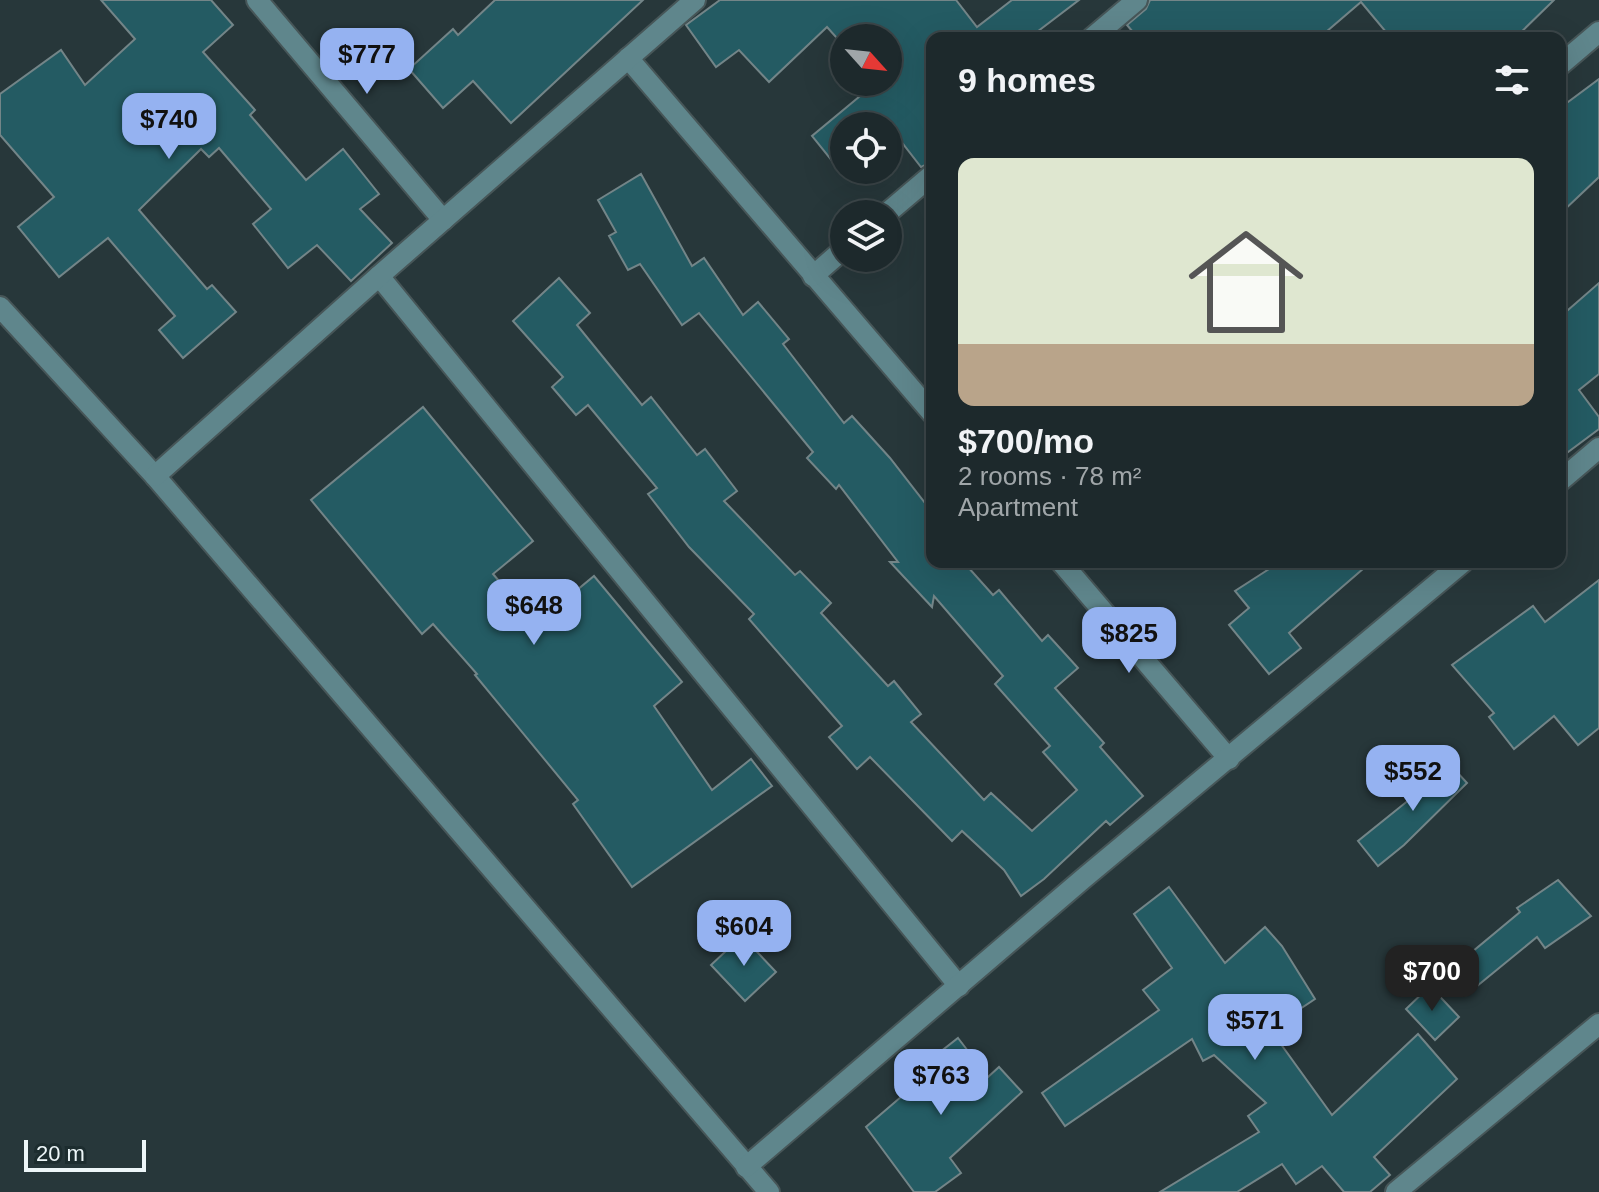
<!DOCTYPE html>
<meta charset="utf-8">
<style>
:root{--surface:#1d292c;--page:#253134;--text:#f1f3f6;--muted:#a0a6a9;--line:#3b4548;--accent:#95b2f1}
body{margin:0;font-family:Helvetica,sans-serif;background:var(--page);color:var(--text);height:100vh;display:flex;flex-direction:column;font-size:30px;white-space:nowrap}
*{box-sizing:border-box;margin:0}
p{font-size:26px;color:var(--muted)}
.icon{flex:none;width:44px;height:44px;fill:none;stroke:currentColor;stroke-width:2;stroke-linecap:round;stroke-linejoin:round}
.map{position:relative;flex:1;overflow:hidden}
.sheet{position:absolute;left:926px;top:32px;width:640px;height:536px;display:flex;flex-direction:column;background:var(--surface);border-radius:16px;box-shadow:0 8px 32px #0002,0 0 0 2px var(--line)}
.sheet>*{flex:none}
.needle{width:52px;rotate:117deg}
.controls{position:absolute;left:830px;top:24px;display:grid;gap:16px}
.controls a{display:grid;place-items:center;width:72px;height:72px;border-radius:50%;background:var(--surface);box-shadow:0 8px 32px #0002,0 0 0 2px var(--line);font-size:40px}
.scale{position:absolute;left:24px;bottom:20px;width:122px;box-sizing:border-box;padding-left:8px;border:4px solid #edf6f8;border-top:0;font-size:22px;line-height:28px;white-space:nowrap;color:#edf6f8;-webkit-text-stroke:6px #1d2d2f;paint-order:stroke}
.price{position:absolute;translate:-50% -68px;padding:0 18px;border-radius:16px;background:var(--accent);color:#111;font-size:26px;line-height:52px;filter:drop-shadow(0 2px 4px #0008)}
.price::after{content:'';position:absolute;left:50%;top:48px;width:24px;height:18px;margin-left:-12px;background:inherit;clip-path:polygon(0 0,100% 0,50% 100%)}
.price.current{background:#222;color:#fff}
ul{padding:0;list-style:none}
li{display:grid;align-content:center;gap:16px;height:424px;padding:0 32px}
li+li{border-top:2px solid var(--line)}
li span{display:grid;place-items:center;height:248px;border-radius:16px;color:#555}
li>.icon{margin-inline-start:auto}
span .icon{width:144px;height:144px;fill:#fffc;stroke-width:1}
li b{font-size:34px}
h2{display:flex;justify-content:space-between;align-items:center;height:96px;padding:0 32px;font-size:34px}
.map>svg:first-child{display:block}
.building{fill:#245b63;stroke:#738588;stroke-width:2}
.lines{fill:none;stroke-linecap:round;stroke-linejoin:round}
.minor-casing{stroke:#475658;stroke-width:24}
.minor{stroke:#5f868c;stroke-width:20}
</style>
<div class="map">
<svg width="1599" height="1192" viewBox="0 0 1599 1192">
<rect width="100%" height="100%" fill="#27373a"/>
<!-- building -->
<g class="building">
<polygon points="101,0 211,0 233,25 203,52 255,110 250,115 306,180 343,149 379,194 360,209 392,243 351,281 317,245 288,268 253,224 271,209 219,148 209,157 201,149 139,210 207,289 212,285 236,312 183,358 159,330 175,316 108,238 59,277 18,227 54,197 0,135 0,94 61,50 85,85 135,39"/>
<polygon points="495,0 643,0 511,123 473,81 443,108 409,69 453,29 458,35"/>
<polygon points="720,0 956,0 977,27 1012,0 1079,0 1029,38 932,38 932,162 921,167 903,144 895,150 888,141 888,126 844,126 845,170 841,172 812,136 877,82 888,82 888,38 844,38 844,46 827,27 769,82 739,50 716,67 686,25"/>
<polygon points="1150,0 1554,0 1515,38 1391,38 1361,2 1319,38 1138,38 1127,25 1146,9"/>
<polygon points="1599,79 1599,177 1560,214 1560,108"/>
<polygon points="641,174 692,266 704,258 743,315 758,302 789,339 783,344 844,423 852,416 890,458 932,512 932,562 971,562 967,566 993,595 999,590 1042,641 1048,635 1078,668 1055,688 1104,743 1100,747 1143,796 1110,825 1106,821 1044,879 1021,896 1004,870 962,831 952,841 870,757 857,769 829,737 842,726 749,619 754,614 689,547 648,494 657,488 588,405 576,415 552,387 563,377 513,321 559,278 590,313 577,325 642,405 651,397 697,455 705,449 737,491 724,501 795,575 800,571 831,603 821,613 888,686 894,681 921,714 911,722 984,800 991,793 1032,831 1077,790 1043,752 1050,746 995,684 1003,676 934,596 932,607 890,562 898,562 839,485 836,489 807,458 813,452 699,313 682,325 640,264 628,270 609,236 616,232 598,200"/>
<polygon points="1599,283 1599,374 1579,390 1599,417 1599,429 1560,458 1560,317"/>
<polygon points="423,407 533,541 493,574 536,624 594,576 682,682 654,706 712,790 751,759 772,786 632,887 573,804 578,800 475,675 477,674 433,624 422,634 311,500"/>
<polygon points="1280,562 1371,562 1289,633 1301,648 1269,674 1229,625 1249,608 1235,591"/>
<polygon points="1599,580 1599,728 1578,745 1554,716 1514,749 1489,717 1494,713 1452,665 1533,606 1545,622"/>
<polygon points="1445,759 1467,783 1404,845 1378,866 1358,841 1425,787 1420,782"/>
<polygon points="1558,880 1591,916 1545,948 1537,937 1466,995 1448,972 1520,912 1517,908"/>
<polygon points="1169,887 1225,963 1265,927 1282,946 1315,999 1270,1029 1332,1115 1418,1034 1457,1079 1374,1157 1390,1175 1370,1192 1344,1192 1322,1166 1296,1184 1282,1164 1237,1192 1160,1192 1259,1132 1248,1116 1266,1103 1214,1055 1203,1061 1192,1039 1065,1126 1042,1093 1159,1010 1143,990 1172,968 1134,914"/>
<polygon points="742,936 776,972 745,1001 711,965"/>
<polygon points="1430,986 1459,1017 1435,1040 1406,1009"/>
<polygon points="958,1038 988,1077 999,1067 1022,1092 950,1158 961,1173 935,1192 914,1192 866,1127 936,1067 930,1060"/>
</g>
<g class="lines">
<!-- minor casing -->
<g class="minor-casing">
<g id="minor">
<polyline points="257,0 443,220"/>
<polyline points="1092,38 1137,0"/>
<polyline points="628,58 932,413"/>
<polyline points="1560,65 1599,32"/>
<polyline points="886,214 932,175"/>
<polyline points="379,276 959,986"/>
<polyline points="813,276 844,249"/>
<polyline points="0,307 155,476 769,1192"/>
<polyline points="155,476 379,276 695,0"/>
<polyline points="1560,481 1599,448"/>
<polyline points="1061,562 1229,759"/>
<polyline points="746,1167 1084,878 1463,562"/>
<polyline points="1396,1192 1599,1024"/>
</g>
</g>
<!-- minor -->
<use href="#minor" class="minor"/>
</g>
</svg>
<div class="controls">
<a><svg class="needle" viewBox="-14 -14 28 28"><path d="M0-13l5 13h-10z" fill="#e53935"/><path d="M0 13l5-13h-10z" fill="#a0a6a9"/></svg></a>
<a><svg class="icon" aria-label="locate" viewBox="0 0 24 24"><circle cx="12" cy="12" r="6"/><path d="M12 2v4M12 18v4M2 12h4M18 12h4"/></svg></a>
<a><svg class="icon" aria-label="layers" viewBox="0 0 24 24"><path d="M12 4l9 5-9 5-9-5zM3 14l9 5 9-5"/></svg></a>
</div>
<div class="scale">20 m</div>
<b class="price" style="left:367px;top:96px">$777</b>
<b class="price" style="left:169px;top:161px">$740</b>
<b class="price" style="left:534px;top:647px">$648</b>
<b class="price" style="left:1129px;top:675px">$825</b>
<b class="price" style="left:1413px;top:813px">$552</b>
<b class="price" style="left:744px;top:968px">$604</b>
<b class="price current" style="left:1432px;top:1013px">$700</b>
<b class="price" style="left:1255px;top:1062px">$571</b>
<b class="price" style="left:941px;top:1117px">$763</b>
<section class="sheet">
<h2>9 homes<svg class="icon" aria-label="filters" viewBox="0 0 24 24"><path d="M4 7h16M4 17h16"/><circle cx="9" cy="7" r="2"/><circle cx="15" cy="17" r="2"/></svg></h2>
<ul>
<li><span style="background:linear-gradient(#dfe7d0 75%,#b9a48a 0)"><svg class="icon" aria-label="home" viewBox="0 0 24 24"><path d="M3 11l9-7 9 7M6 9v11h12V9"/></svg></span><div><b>$700/mo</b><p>2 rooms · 78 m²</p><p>Apartment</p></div></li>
</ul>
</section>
</div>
